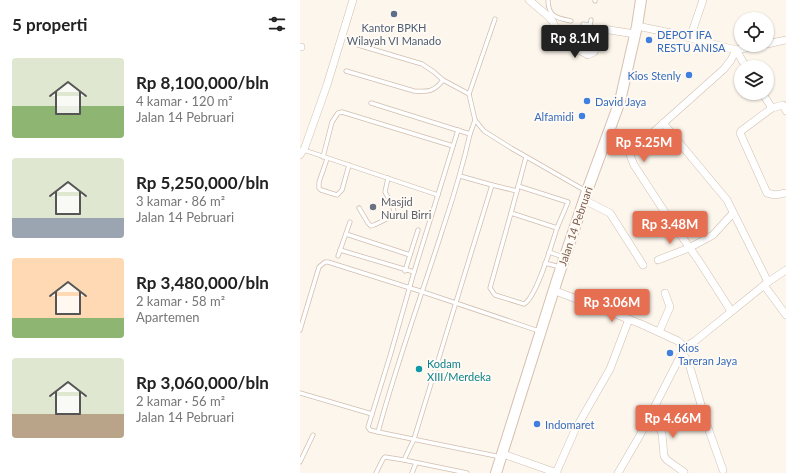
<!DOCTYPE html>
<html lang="id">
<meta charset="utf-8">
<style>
:root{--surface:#fff;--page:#f6f6f6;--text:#222;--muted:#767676;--accent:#e76f51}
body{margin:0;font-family:Lato,sans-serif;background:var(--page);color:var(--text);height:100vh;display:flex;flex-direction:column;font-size:15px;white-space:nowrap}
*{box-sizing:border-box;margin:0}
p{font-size:13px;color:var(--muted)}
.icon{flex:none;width:22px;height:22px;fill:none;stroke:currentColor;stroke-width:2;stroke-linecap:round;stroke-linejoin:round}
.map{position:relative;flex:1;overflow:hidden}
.drawer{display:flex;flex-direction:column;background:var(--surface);width:300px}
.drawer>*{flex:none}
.tools{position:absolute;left:434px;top:12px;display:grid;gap:8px}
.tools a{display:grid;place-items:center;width:40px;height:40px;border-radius:50%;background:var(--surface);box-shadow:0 1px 3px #0004;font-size:20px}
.price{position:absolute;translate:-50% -34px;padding:0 9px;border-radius:4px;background:var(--accent);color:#fff;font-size:13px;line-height:26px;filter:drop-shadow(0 1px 2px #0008)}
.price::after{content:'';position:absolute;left:50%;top:24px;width:12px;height:9px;margin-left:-6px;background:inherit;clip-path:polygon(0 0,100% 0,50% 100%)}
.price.current{background:#222;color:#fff}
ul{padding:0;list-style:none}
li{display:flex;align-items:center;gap:12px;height:100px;padding:0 12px}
li span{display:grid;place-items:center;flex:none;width:112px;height:80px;border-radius:4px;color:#555}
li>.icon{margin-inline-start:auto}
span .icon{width:48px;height:48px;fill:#fffc;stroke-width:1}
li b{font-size:17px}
h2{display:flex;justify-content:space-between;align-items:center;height:48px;padding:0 12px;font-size:17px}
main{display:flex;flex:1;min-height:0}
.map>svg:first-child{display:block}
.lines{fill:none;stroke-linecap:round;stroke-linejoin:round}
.lane-casing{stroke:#d1beb0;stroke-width:5}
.street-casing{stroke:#d1beb0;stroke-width:8}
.secondary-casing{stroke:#d6c0b0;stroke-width:12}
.lane{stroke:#fff;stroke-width:3.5}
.street{stroke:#fff;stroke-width:7}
.secondary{stroke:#fff;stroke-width:10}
.service-dot{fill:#5c6f8a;stroke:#fffaf3;stroke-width:1.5}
.shop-dot{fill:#3f7fe0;stroke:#fffaf3;stroke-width:1.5}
.worship-dot{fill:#6b7280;stroke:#fffaf3;stroke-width:1.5}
.culture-dot{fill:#0f9aa8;stroke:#fffaf3;stroke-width:1.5}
.labels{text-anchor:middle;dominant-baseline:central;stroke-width:4;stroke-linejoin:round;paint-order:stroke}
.service-label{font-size:11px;fill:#4e5e75;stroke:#fffaf3}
.shop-label{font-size:11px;fill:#366cbe;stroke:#fffaf3;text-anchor:start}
.worship-label{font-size:11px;fill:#5b616d;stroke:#fffaf3;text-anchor:start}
.street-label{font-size:11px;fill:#7a5c4d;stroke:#fffaf3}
.culture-label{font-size:11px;fill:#0d838f;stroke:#fffaf3;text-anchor:start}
</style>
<main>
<section class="drawer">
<h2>5 properti<svg class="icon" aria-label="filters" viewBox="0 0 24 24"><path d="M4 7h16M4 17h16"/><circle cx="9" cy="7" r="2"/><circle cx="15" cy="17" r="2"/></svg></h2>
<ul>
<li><span style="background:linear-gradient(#dfe7d0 60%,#8fb573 0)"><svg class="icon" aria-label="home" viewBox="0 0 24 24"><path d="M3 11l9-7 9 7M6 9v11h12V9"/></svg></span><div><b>Rp 8,100,000/bln</b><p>4 kamar · 120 m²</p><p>Jalan 14 Pebruari</p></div></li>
<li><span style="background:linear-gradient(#dfe7d0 75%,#9aa5b1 0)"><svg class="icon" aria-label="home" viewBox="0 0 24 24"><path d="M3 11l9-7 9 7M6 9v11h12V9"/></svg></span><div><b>Rp 5,250,000/bln</b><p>3 kamar · 86 m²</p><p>Jalan 14 Pebruari</p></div></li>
<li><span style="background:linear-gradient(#ffd9b3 75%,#8fb573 0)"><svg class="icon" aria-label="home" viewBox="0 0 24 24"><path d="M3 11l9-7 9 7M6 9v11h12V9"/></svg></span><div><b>Rp 3,480,000/bln</b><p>2 kamar · 58 m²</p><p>Apartemen</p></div></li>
<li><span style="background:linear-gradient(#dfe7d0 70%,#b9a48a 0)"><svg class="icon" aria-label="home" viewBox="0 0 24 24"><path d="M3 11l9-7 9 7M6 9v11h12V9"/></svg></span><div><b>Rp 3,060,000/bln</b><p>2 kamar · 56 m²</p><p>Jalan 14 Pebruari</p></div></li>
</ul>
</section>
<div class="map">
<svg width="486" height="473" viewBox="0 0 486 473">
<rect width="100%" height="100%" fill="#fdf6ec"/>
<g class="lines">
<!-- lane casing -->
<g class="lane-casing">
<g id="lane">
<path d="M248,0C248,17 257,18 271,21"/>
<polyline points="295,1 295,0"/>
<polyline points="283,24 290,25 291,20"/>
<polyline points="58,45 122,64 134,72 143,80 169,94 175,120 184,131 211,148 286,191"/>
<path d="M46,71L114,91C128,92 134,92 143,80"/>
<polyline points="169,94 195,19"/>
<path d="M71,103L170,134C163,165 154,195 144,225C122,294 97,362 78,432L201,457"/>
<polyline points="170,134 175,120"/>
<polyline points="4,150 138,195"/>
<polyline points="23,157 32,122 38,113 42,112 153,146"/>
<polyline points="27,159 19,182 19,188 21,190 37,195 42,190 49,165"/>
<polyline points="192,185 217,191"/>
<polyline points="218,186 268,202 257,228"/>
<path d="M59,208L68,223L71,226L74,225C99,213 98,216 85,192L88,178"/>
<path d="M211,213L257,228C252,243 237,297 224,304L195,295L190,288Z"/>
<polyline points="211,213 226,157"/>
<polyline points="46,234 110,255 118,230"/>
<polyline points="40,250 114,272"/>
<polyline points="249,252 263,257"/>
<polyline points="38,256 50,222"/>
<polyline points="245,263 260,267"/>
<polyline points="105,271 110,255"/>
<polyline points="0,330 19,267 25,262 28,262 123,292 239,331"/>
<polyline points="0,393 72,414"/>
<polyline points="78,432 70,430 68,427 90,356 114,272 158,130"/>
<polyline points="104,460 167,473"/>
<polyline points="0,462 13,435"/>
<polyline points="76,473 83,459 85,457 104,460 114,439 192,185 160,176"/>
<polyline points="112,473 116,463"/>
</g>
</g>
<!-- street casing -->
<g class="street-casing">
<g id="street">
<polyline points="229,0 248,16 253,22 261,40 288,55 294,52 301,30 303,29 335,34"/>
<polyline points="337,26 371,33 436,50 446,67"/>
<polyline points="390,38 403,0"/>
<polyline points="467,44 486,40"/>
<polyline points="0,47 1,47"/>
<polyline points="462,93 472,108 483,105 486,111"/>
<polyline points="472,108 441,131 440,133 467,193 475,195 486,193"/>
<polyline points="363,123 427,200 468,282"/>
<polyline points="0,155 5,147 27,85 53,0"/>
<polyline points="284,200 310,213 343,265"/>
<polyline points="358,260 389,248 413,235 433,213"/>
<polyline points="464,285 486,315"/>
<polyline points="253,290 341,324 378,341 385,347 339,437 318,473"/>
<polyline points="431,311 399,261 368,217 334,165 330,155 331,152 424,69 431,60 436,50 462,45"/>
<polyline points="359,332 370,307 365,293"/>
<polyline points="385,347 395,341 468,282 486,270"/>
<polyline points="382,352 389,364 407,425 423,470"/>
<polyline points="349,417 360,429 362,434 364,456 367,460 384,472"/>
<polyline points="203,454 257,473"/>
<polyline points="256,473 275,430 310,369 329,319"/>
</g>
</g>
<!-- secondary casing -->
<g class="secondary-casing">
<polyline id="secondary" points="196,473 257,280 287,191 320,101 337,26 341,0"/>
</g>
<!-- lane -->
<use href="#lane" class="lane"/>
<!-- street -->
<use href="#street" class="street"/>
<!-- secondary -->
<use href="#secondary" class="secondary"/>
</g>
<!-- markers -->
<circle class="service-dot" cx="94" cy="14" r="4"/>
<g class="shop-dot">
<circle cx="349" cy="40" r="4"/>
<circle cx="389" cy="75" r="4"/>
<circle cx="287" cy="101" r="4"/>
<circle cx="282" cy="116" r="4"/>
<circle cx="370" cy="353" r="4"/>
<circle cx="237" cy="424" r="4"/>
</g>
<circle class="worship-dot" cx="73" cy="207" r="4"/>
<circle class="culture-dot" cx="119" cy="369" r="4"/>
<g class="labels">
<!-- service labels -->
<g class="service-label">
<text x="94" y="27">Kantor BPKH<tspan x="94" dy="13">Wilayah VI Manado</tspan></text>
</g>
<!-- shop labels -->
<g class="shop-label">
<text x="357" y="34">DEPOT IFA<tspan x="357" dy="13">RESTU ANISA</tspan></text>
<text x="381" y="75" text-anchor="end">Kios Stenly</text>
<text x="295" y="101">David Jaya</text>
<text x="274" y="116" text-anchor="end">Alfamidi</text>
<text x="378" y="347">Kios<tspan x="378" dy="13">Tareran Jaya</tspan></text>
<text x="245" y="424">Indomaret</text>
</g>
<!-- worship labels -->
<g class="worship-label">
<text x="81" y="201">Masjid<tspan x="81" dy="13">Nurul Birri</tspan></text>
</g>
<!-- street labels -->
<g class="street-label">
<text transform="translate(275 226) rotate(-71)">Jalan 14 Pebruari</text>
</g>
<!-- culture labels -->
<g class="culture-label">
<text x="127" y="363">Kodam<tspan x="127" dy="13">XIII/Merdeka</tspan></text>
</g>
</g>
</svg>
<div class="tools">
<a><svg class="icon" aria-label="locate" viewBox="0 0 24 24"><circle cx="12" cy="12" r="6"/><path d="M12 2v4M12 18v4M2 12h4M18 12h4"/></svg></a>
<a><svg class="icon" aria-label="layers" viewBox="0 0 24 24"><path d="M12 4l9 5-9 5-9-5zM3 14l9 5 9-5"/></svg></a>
</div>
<b class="price current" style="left:275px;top:59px">Rp 8.1M</b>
<b class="price" style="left:344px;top:163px">Rp 5.25M</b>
<b class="price" style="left:370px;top:245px">Rp 3.48M</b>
<b class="price" style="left:312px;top:323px">Rp 3.06M</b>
<b class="price" style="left:373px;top:439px">Rp 4.66M</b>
</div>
</main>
